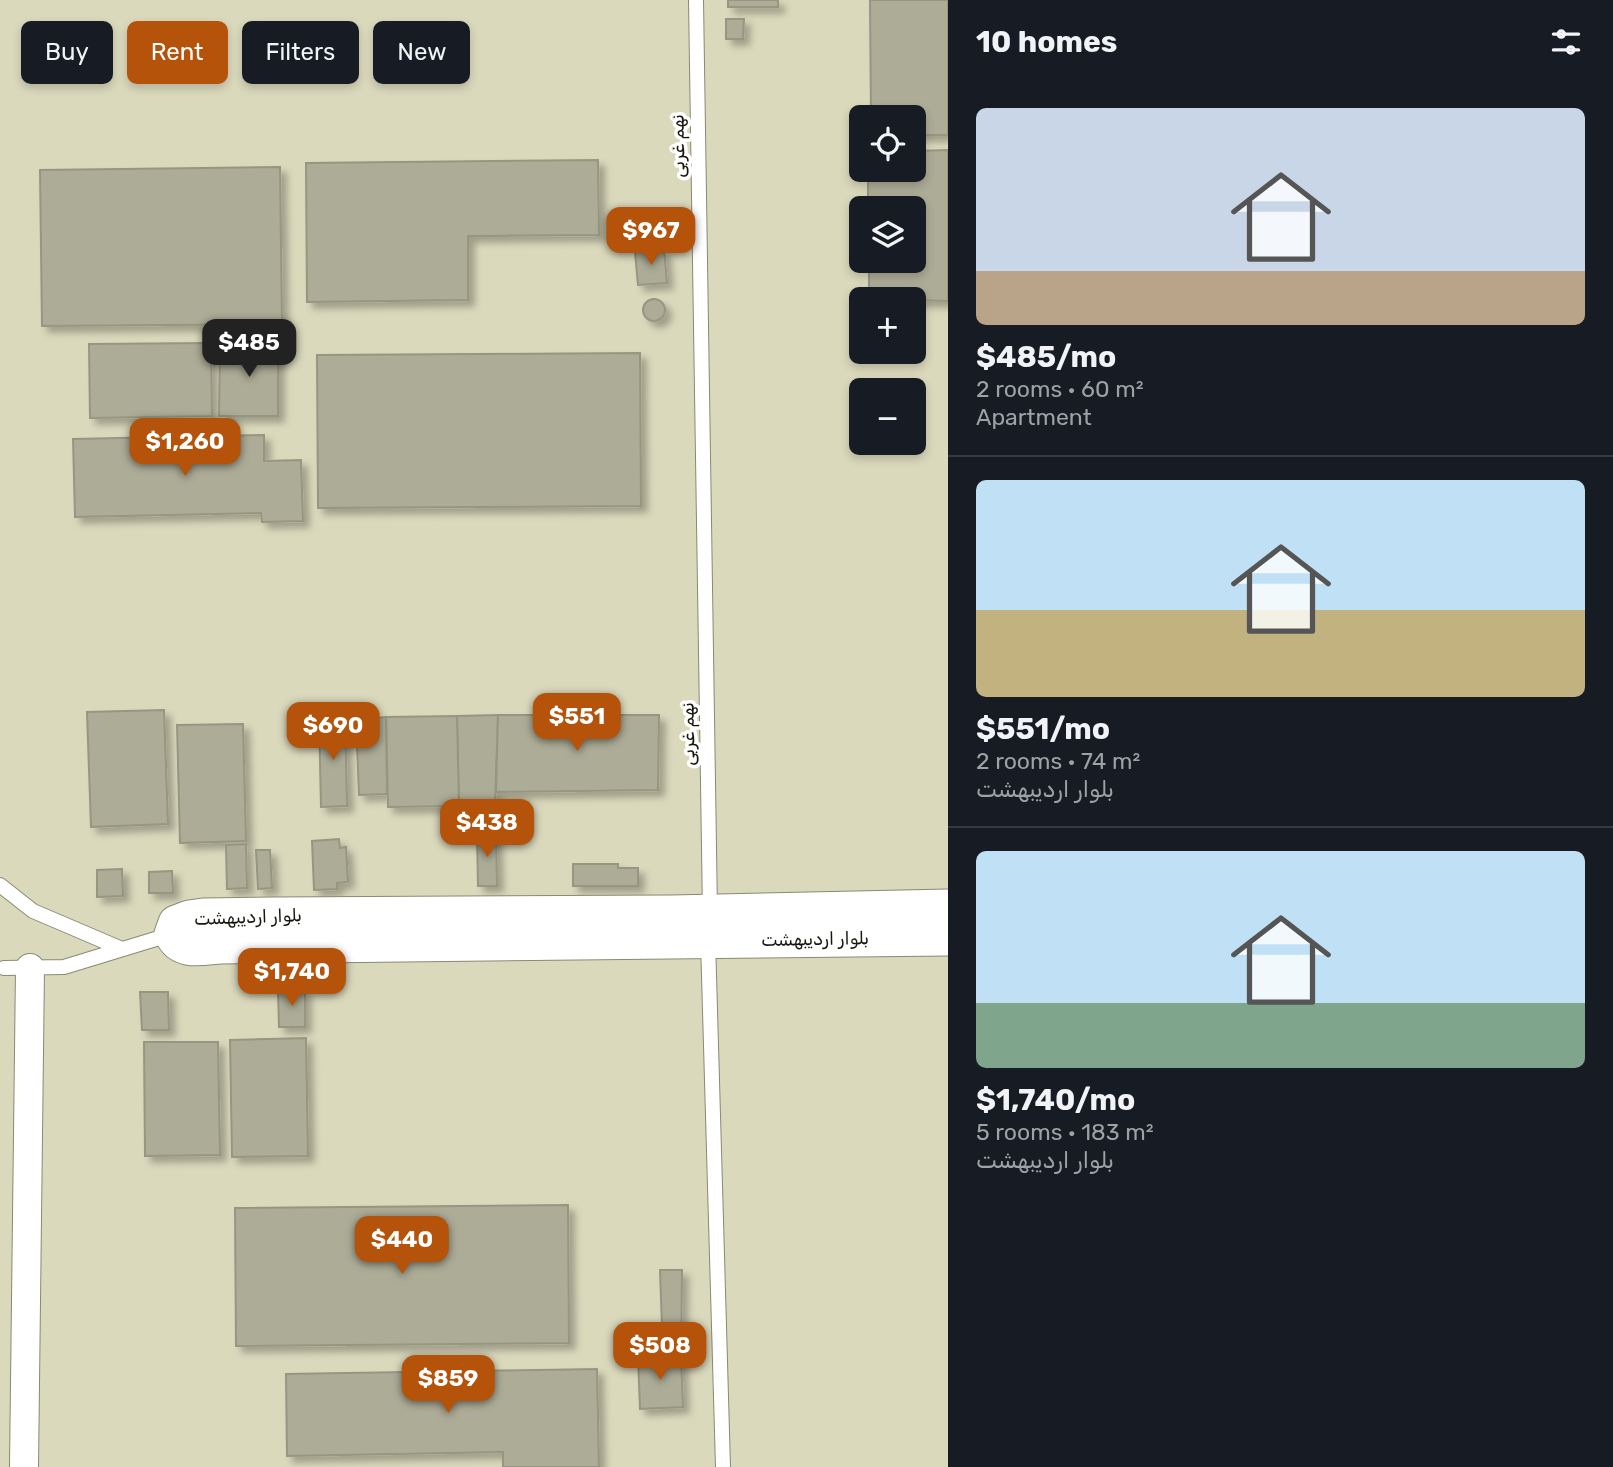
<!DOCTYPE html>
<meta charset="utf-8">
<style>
:root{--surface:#171b24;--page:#242831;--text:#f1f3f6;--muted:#9ea1a6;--line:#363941;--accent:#b45309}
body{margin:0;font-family:Rubik,Vazirmatn,sans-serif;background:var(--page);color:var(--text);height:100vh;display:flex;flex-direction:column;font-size:26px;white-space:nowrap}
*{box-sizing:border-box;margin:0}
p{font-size:23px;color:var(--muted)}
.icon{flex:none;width:38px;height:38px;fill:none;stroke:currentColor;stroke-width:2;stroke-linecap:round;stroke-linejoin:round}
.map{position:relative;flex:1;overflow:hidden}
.side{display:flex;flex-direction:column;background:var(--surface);width:665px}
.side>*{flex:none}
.guide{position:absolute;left:21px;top:21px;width:665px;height:63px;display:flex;gap:14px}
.buttons{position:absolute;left:849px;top:105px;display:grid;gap:14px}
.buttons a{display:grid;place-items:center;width:77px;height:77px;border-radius:10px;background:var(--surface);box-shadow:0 4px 10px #0003;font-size:35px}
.price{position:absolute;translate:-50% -60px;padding:0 16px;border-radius:14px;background:var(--accent);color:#fff;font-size:23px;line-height:46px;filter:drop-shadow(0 2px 4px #0008)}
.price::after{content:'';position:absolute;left:50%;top:42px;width:21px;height:16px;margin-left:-10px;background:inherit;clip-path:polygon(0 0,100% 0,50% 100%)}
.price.on{background:#222;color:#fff}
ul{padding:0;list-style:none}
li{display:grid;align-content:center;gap:14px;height:371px;padding:0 28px}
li+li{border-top:2px solid var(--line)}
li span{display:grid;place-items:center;height:217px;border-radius:10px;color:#555}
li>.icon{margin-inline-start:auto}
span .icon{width:126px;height:126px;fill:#fffc;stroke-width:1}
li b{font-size:30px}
h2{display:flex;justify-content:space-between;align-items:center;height:84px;padding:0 28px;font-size:30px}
.chip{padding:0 24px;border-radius:10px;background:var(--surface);box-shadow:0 4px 10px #0003;font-size:24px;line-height:63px}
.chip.on{background:var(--accent);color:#fff}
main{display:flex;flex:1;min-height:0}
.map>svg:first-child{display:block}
.built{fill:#dbd9bc;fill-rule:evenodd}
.building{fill:#adac97;stroke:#979681;stroke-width:2;filter:url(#shadow)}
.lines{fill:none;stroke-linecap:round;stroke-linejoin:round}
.service-casing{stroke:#8a8974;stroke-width:16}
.minor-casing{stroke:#8a8974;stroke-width:30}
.tertiary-casing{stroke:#8a8974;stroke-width:37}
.service{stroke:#fff;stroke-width:14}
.minor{stroke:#fff;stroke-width:28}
.tertiary{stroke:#fff;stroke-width:35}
.labels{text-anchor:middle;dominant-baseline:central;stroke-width:7;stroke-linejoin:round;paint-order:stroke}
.street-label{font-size:18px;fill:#17160e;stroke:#fff}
</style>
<main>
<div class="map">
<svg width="948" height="1467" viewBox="0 0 948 1467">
<defs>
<filter id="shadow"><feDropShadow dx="6" dy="6" stdDeviation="3.5" flood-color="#0004"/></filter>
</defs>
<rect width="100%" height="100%" fill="#e5e4ce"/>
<!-- built -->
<path class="built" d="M0,0H948V1467H0ZM861,117H914V170H861ZM861,208H914V261H861ZM861,299H914V352H861ZM861,390H914V443H861Z"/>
<!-- building -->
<g class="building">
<rect x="728" y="0" width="50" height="7"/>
<polygon points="870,0 948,0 948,135 914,135 914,117 871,117"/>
<polygon points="726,19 744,19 743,39 726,39"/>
<polygon points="948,150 948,301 869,299 869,261 914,261 914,208 868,208 868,170 914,170 914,151"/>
<polygon points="598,160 599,235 468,236 468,300 307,302 306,163"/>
<polygon points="280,167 282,324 42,326 40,170"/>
<polygon points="664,249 667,283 638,285 635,252"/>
<circle cx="654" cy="310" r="11"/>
<polygon points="220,342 278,343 278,416 219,416"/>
<polygon points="211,343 212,416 90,418 89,344"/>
<polygon points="640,353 641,506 318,508 317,355"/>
<polygon points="264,435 264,461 301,460 303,521 262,522 261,513 75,517 73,439"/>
<polygon points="164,710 168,824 91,827 87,712"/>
<polygon points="498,715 495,805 459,806 457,716"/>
<polygon points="498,715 659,715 658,790 496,792"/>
<polygon points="345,716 347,806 321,807 319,717"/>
<polygon points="457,716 459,806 388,807 386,717"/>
<polygon points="386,717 387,794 359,795 356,720"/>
<polygon points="243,724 246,841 180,843 177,725"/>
<polygon points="477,832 496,832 497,886 478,886"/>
<polygon points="339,839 340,848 346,847 348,882 337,883 337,889 314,890 312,841"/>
<polygon points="246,844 247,888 227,889 226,845"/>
<polygon points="256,850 270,850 272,888 258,889"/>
<polygon points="573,864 618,864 618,868 638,868 638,886 573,886"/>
<polygon points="122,869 123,896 97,897 97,870"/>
<polygon points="172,871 173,893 149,893 149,872"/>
<polygon points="278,990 305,990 305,1027 279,1027"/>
<polygon points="140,992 168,992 169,1030 142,1030"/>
<polygon points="306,1038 308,1156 232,1157 230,1040"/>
<polygon points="144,1042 218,1042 220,1155 145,1156"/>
<polygon points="568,1205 569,1343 236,1346 235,1208"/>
<polygon points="660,1270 682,1270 681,1356 663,1356"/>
<polygon points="681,1356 683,1407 640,1409 638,1357"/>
<polygon points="597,1369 599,1467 503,1467 503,1452 287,1456 286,1374"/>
</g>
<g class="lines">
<!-- service casing -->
<g class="service-casing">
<g id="service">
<polyline points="696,0 710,913"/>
<polyline points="0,885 33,911 122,949"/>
<polyline points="708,940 723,1467"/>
<polyline points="4,968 64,967 172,934"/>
</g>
</g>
<!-- minor casing -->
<g class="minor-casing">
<polyline id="minor" points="24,1467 30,968"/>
</g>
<!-- tertiary casing -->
<g class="tertiary-casing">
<path id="tertiary" d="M948,907L672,913L274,915L203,916L189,918L176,923L172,934C181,954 203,947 221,946L948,938"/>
</g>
<!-- service -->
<use href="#service" class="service"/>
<!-- minor -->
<use href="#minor" class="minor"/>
<!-- tertiary -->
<use href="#tertiary" class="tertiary"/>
</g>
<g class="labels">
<!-- street labels -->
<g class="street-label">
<text transform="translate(678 146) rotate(-91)">نهم غربی</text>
<text transform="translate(688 734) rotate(-91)">نهم غربی</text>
<text transform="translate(248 917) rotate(-2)">بلوار اردیبهشت</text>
<text transform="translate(815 939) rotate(-1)">بلوار اردیبهشت</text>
</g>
</g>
</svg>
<div class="buttons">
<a><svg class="icon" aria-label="locate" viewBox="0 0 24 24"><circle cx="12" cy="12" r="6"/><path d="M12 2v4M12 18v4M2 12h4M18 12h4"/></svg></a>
<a><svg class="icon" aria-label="layers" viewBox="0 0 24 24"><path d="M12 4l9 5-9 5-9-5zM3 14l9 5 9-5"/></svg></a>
<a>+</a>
<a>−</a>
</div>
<b class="price" style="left:651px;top:267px">$967</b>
<b class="price on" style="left:249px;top:379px">$485</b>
<b class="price" style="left:185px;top:478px">$1,260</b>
<b class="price" style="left:577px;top:753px">$551</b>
<b class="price" style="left:333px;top:762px">$690</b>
<b class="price" style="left:487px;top:859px">$438</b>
<b class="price" style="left:292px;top:1008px">$1,740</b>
<b class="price" style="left:402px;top:1276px">$440</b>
<b class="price" style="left:660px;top:1382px">$508</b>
<b class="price" style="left:448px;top:1415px">$859</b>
<div class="guide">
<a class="chip">Buy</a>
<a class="chip on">Rent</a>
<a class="chip">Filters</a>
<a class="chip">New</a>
</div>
</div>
<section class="side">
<h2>10 homes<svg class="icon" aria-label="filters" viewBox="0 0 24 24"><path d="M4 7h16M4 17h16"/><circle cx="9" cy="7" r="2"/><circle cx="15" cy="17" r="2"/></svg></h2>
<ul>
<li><span style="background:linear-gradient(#c9d6e8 75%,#b9a48a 0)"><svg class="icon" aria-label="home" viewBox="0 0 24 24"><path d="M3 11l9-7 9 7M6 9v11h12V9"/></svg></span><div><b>$485/mo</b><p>2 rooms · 60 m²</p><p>Apartment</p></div></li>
<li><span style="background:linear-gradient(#bfe0f5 60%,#c2b280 0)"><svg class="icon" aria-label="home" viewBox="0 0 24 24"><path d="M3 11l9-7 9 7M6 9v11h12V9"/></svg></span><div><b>$551/mo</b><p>2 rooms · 74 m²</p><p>بلوار اردیبهشت</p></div></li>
<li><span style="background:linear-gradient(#bfe0f5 70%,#7fa58c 0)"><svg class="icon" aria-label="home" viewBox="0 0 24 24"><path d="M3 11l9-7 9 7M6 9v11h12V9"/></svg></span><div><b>$1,740/mo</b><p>5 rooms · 183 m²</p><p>بلوار اردیبهشت</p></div></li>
</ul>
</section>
</main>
